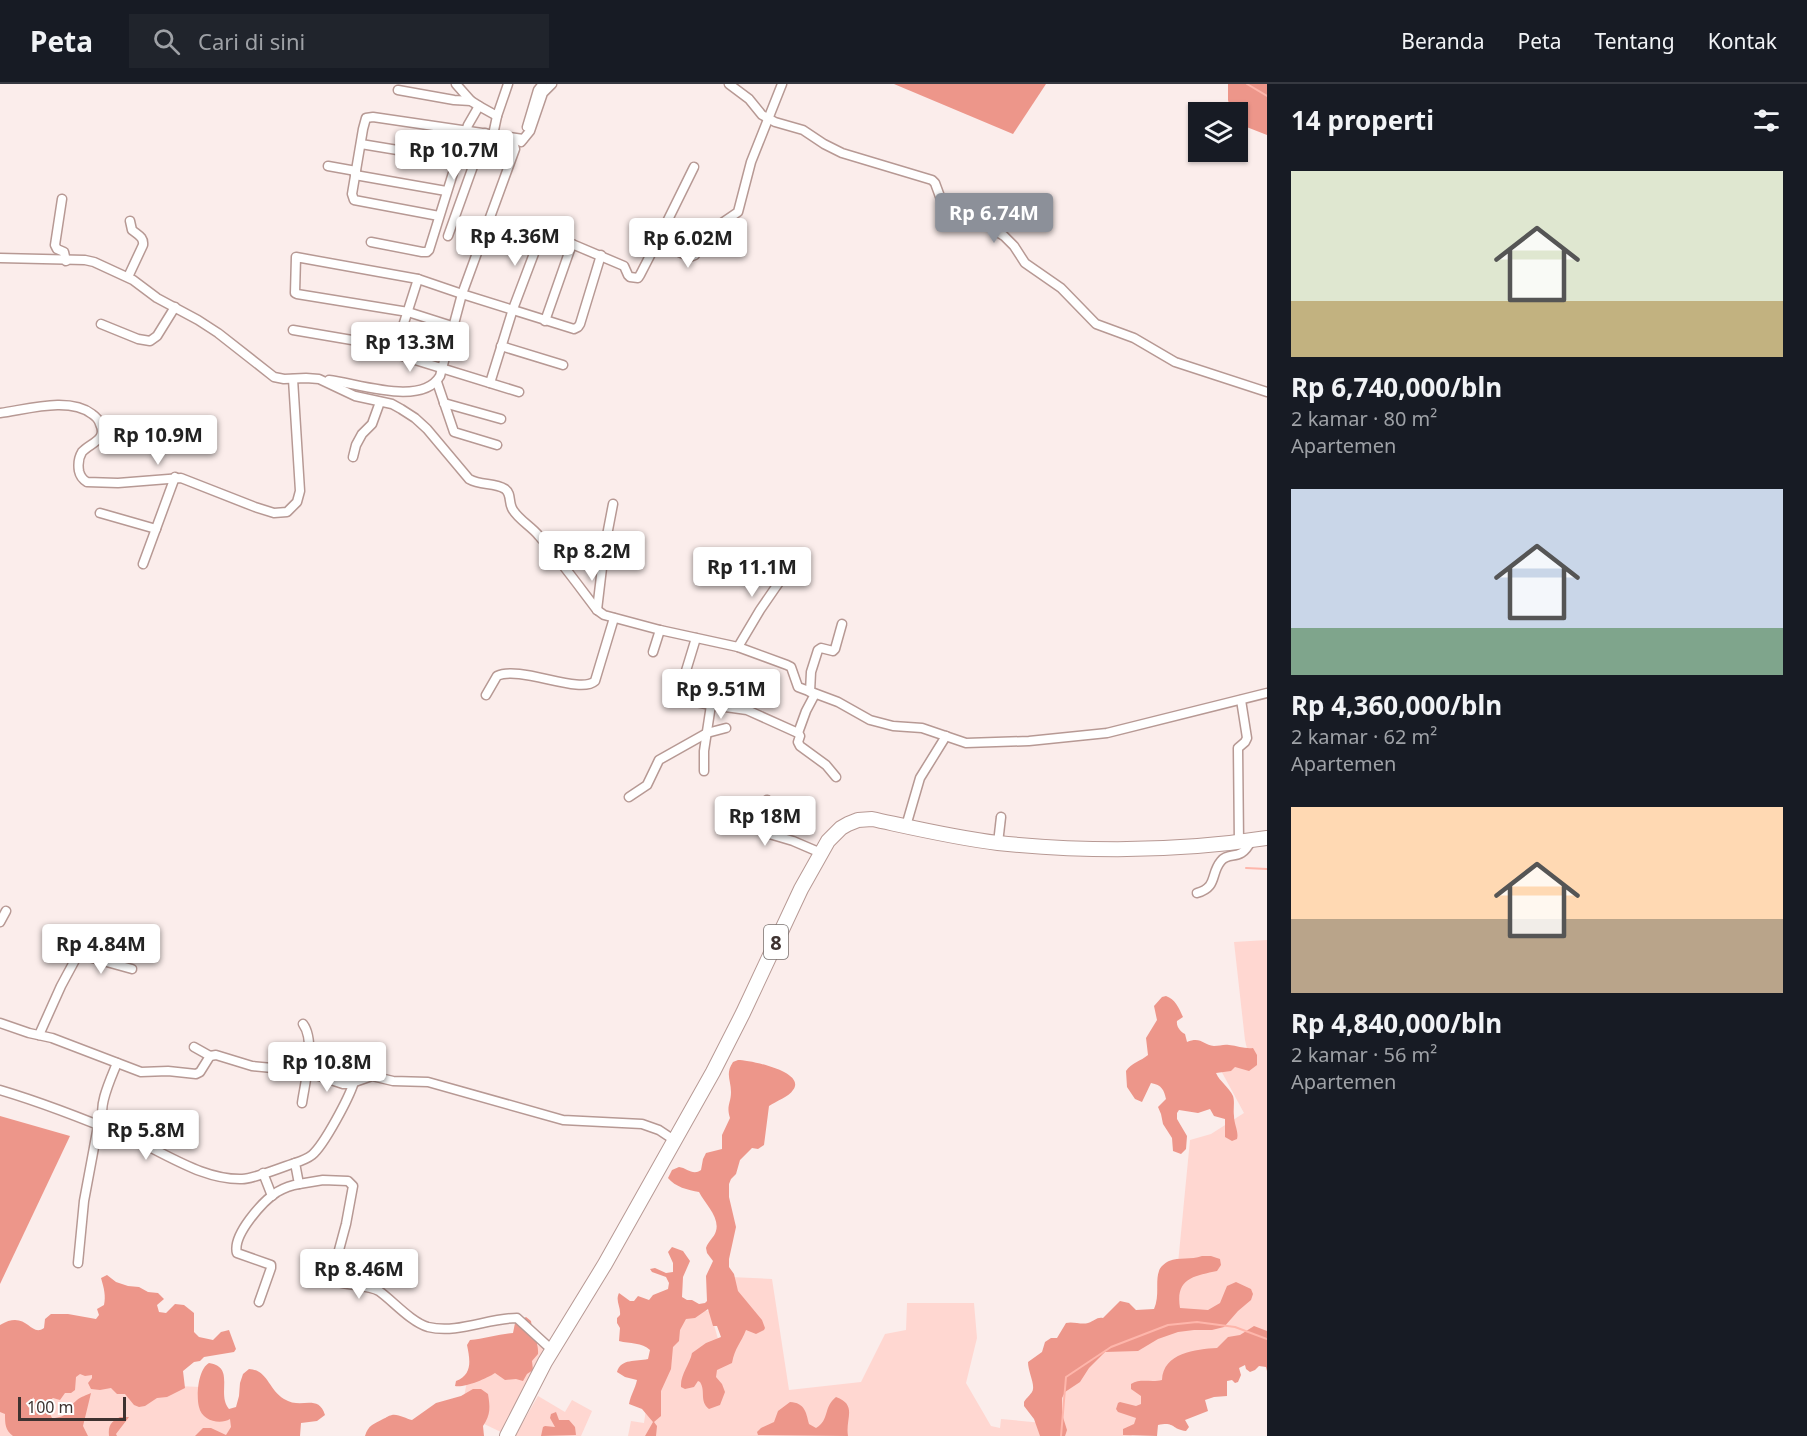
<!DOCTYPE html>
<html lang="id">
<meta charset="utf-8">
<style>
:root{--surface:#171b24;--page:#20242c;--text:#f1f3f6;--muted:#9ea1a6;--line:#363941;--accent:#8c9099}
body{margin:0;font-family:"Noto Sans",sans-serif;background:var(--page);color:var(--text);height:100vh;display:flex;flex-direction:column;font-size:22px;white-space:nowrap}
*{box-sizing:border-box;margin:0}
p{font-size:20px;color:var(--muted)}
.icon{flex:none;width:33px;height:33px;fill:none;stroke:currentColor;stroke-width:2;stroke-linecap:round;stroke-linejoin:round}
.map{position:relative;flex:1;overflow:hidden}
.details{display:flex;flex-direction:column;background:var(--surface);width:540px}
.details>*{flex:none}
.controls{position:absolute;left:1188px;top:18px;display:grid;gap:12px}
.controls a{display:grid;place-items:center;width:60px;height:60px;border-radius:0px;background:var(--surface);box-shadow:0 2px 4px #0004;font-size:30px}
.scale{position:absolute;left:18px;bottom:15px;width:108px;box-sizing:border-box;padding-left:6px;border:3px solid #3e3230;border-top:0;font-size:16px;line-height:21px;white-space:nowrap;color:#3e3230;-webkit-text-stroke:4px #fff;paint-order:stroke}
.price{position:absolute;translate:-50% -51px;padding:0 14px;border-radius:6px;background:#fff;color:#222;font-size:20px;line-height:39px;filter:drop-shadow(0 2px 3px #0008)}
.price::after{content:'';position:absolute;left:50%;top:36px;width:18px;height:14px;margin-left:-9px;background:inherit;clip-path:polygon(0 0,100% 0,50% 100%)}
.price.selected{background:var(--accent);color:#fff}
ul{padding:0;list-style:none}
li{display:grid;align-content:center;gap:12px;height:318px;padding:0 24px}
li span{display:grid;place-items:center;height:186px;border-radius:0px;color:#555}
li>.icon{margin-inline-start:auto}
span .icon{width:108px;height:108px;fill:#fffc;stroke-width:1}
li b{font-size:26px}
h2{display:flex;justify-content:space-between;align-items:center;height:72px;padding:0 24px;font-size:26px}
header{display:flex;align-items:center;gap:36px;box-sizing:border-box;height:84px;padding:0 30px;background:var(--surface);border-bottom:2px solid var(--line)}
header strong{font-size:28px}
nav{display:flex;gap:33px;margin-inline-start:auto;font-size:21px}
.search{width:420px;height:54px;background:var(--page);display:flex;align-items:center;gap:15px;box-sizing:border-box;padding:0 21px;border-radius:0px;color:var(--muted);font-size:22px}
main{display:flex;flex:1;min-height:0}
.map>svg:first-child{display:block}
.green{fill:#ffd7d1}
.forest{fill:#ed968a}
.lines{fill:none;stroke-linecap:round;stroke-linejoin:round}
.stream{stroke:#feb6ab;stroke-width:2}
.minor-casing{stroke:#b79994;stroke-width:11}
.trunk-casing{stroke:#b79994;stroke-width:16}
.minor{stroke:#fff;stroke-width:8}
.trunk{stroke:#fff;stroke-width:14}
.labels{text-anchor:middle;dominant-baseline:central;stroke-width:4.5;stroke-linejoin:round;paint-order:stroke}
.shield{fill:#fff;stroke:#78706e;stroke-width:1.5}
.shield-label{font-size:20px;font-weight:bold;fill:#3e3230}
</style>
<header>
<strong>Peta</strong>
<div class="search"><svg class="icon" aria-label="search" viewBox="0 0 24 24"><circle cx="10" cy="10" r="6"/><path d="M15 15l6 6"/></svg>Cari di sini</div>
<nav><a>Beranda</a><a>Peta</a><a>Tentang</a><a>Kontak</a></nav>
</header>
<main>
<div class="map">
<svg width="1267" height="1352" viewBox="0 0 1267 1352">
<rect width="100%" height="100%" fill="#fbedeb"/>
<!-- green -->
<g class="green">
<polygon points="1267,856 1267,1254 1131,1352 1054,1352 1061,1287 1173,1231 1190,1056 1211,1050 1244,1029 1218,981 1251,982 1245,956 1234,858"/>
<polygon points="730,1193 772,1195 789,1306 861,1298 885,1250 906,1246 907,1219 974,1219 977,1254 966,1299 991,1342 1000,1344 1001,1335 1043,1339 1049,1352 628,1352 631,1337 644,1339 646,1325 681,1224 710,1227 718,1255 729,1256"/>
<polygon points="533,1260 551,1265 505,1350 480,1338 464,1313 467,1297"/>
<polygon points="81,1284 177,1302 201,1303 205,1327 292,1352 59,1352 53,1340 35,1315"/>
<polygon points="538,1312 565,1328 572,1316 592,1327 581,1352 515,1352"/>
<polygon points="0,1320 35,1352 0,1352"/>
</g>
<!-- forest -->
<g class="forest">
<polygon points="894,0 1046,0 1013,50"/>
<polygon points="1228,0 1267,0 1267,51 1244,42 1238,37 1238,28 1231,28 1228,16"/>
<path d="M1166,912C1175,915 1179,924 1183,933L1177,937C1176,943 1181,948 1185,950L1187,958C1201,952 1203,961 1214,962C1219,962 1224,960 1229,961C1238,962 1245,965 1253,964L1257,971V981L1249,987L1235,983L1231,987L1216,989C1220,998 1229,1003 1233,1012C1235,1018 1233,1025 1234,1032C1234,1040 1239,1048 1237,1055L1232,1057L1225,1053V1035L1214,1032L1210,1025L1198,1029L1179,1026L1177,1029V1035L1187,1052L1186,1065L1181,1070L1173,1067L1172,1054L1163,1040L1161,1030L1158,1023L1166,1015C1164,1006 1162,1001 1151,999L1142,1018L1135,1015L1127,1003L1126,987C1131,979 1141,977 1148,971L1146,954L1157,936L1154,922L1162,913Z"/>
<path d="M738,976C750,976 807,988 793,1006C789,1013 776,1017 769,1022L764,1061L758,1065L752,1064L740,1076L736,1090L731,1095L729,1100V1113L736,1143L729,1175V1183L734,1190L738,1207L762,1236L765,1244L764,1246L756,1250L746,1246C741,1259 735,1263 732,1279L717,1286L716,1293L722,1300L725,1308L720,1321L709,1325C699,1317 706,1307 700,1298L698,1297L694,1303L685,1305L681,1303C680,1291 690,1280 692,1269L706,1259L721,1253L717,1242H713L708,1225L695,1234L686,1235L680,1246L679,1257L673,1263L671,1285L661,1307V1332L654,1338L657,1342L656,1352H645L653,1338L642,1325L629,1320C631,1310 635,1305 637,1296L625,1293L617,1288C621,1274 636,1278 648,1275L650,1266C642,1258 630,1260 619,1257L620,1244L617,1239V1234L620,1231C621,1223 615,1217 619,1209L630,1217H634L638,1212L649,1216L653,1211L668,1205L669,1199L666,1193L652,1188L650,1185L655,1184L666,1189L673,1188V1179L668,1168L672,1163L683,1167L690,1177L683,1193L682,1213L687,1216H692L699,1220L705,1219L707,1217L706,1192L713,1177L707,1169L706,1164C708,1157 714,1154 716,1147C720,1133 705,1120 699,1108C688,1106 675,1103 668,1094L672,1086L679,1083C687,1084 693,1092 701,1086L703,1075L706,1069L722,1065V1051L730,1034C726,1022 731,1019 731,1008C731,996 725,990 733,978Z"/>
<polygon points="0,1032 70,1052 0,1200"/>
<path d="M1202,1172H1211L1220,1175L1221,1181L1217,1187C1194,1192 1175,1194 1180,1224L1208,1226L1220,1219L1227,1202L1236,1198L1251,1205L1253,1210L1251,1216L1238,1227L1224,1243L1212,1246H1194L1178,1248L1158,1255L1138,1267L1105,1268L1089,1284L1080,1298L1065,1308L1062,1314V1330L1067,1346L1065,1352H1040L1034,1335L1024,1322V1318C1026,1314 1033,1309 1033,1305C1034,1298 1028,1287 1028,1278L1042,1268L1045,1258L1051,1254H1057L1066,1239C1073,1237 1081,1241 1088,1239C1095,1237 1096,1233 1103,1234L1120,1217L1129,1219L1136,1226L1154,1225C1160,1211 1155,1198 1159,1187C1160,1183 1165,1179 1169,1177C1179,1173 1191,1176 1202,1172Z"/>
<path d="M107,1191L116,1198L128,1202L139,1203L148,1208L158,1209L164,1215L157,1221L159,1228L166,1229L175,1220L184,1221L194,1229V1248L199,1253L213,1256L221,1248L229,1246L236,1265L234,1268L204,1273L200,1277L194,1278L183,1287L185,1304L167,1313L157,1314L145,1322L139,1323L134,1321L125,1310H117L111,1304L100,1306L91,1305L88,1299L92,1294V1291L85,1292L80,1290L76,1293L75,1306L71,1309H65L60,1316L53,1314L45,1320L52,1334C69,1334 66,1325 77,1316C80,1313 87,1311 91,1309L83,1342L88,1352H13C5,1346 5,1340 5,1330L0,1328V1241C27,1225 30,1254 44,1244L45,1235L51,1230H68L96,1235L99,1231L97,1225L104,1221C106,1212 104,1204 101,1194Z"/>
<path d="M526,1233L531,1237C532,1249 539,1258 538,1270L532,1277L533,1286L527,1290L523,1297L516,1295L505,1296L495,1289C486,1295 464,1304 455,1302L456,1297C473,1290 470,1276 467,1261L470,1256C484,1255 499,1250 513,1249L515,1239Z"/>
<path d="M1254,1242L1267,1247V1287L1266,1283L1259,1282L1255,1286L1250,1288L1246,1285L1245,1281L1239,1284L1241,1291L1238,1298L1235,1299L1232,1296L1227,1297V1312L1214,1313L1205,1316L1208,1327L1185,1336L1189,1343L1186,1347C1171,1345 1175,1337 1158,1341L1157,1352L1123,1351V1345L1134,1340L1136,1334L1118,1328L1116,1325L1118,1319L1120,1318L1136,1322L1141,1320V1312L1131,1305V1300C1141,1294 1151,1299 1162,1296C1163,1269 1196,1265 1217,1264L1228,1253L1240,1251Z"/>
<path d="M209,1279C236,1283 216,1310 229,1325L236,1323L239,1312L240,1299L243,1290L249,1285C268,1286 268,1305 284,1315C301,1326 318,1309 325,1331L317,1337L301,1339L300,1352H195L203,1344H211L226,1351L231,1343L230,1335C220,1341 202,1337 199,1323C196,1312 198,1285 209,1279Z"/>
<path d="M473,1305H481L488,1310C490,1323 491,1330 483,1342L484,1352H365C368,1341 374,1340 383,1335C388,1333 387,1332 392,1331C399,1330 406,1335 412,1336L436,1319L461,1312Z"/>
<path d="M836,1313C858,1321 845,1335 848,1352L758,1351L757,1348L761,1344L774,1338L778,1327L790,1318C805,1319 806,1328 809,1340L816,1344C830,1336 823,1323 836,1313Z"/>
<polygon points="556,1328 559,1336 569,1336 575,1343 576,1351 541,1352 543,1343 545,1342 555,1343 550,1334 551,1330"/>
<path d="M120,1333H129L116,1350L117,1352H109C108,1341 111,1338 120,1333Z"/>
</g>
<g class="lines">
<!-- stream -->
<g class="stream">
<polyline points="1247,0 1267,12"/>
<polyline points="1246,784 1267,785"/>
<polyline points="1061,1352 1066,1293 1111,1263 1168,1241 1197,1238 1235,1243 1267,1255"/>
</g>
<!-- minor casing -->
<g class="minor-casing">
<g id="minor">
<polyline points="456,0 471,17"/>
<polyline points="729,0 749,15 762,31 775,38 803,46 824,60 842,69 932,96 935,99 942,118 947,124 983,139 1004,152 1014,162 1025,179 1061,204 1096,240 1134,254 1175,278 1267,308"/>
<polyline points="398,6 454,16 471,17 479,22"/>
<polyline points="527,43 538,6 542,1"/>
<polyline points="493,51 497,32"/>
<polyline points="521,58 530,47 543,9 552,0"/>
<polyline points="361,60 458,76"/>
<polyline points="328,82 356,87"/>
<polyline points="355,91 446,107"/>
<polyline points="62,115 55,161 57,165 64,168 66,177"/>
<polyline points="439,132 354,116 352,110 363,45 366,34 373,33 523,55"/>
<polyline points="448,152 485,49"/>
<polyline points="371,158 422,168 427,168 429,166 468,41 479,22 497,32 508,0"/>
<polyline points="657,158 694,83"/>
<path d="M0,174L85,176L94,178L133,196L157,214L198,236L218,249L274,293L284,295L306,294L319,295L355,312L392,320L401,325L415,334L427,345L469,395C481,402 494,398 505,405C512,410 508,419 513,426C519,436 532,443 539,452C560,476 578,501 597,526L604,531L660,546L738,563L787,581L791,583L798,603L838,618L870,636L893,642L922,644L966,659L1029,657L1107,649L1267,609"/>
<path d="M128,193L143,161C144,153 138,151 132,146L130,137"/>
<polyline points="545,237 572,160"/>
<polyline points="101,240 138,255 150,257 157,252 175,223"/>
<polyline points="455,243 408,228 297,210 295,209 296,173 418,195 462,210 574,245 578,243 580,240 601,171"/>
<polyline points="293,246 393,263 399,271 519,308"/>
<polyline points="501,262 563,281"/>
<polyline points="395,267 418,195"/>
<path d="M329,296C357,299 422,323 440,292L462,210L515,65L512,54"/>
<polyline points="437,298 454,348 497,361"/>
<polyline points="490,299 513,225 541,151 572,160 624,182 628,191 630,193 638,194 640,191 657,158 690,173 695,171 704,156 716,143 738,128 751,78 782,0"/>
<polyline points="444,319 501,335"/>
<path d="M0,329C25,326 69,312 92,330C95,332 99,336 100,340C108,356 90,359 82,368C79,373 78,381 79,387C80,392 82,395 87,398L118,399L181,394L255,423L274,429L287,428L297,418L300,407L293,295"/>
<polyline points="353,373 356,361 362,350 372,340 380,318"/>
<polyline points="100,429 156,445"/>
<polyline points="143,480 175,393"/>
<polyline points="597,526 604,467 613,420"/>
<polyline points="696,554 678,613 681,615 711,621 747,626 798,649 800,652 798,658 800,662 826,681 836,693"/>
<polyline points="738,563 760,526 791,481"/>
<polyline points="653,568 660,546"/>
<polyline points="810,608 811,588 818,566 821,564 833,567 835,565 842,540"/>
<path d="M486,611L497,592C520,581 580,611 595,597L614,534"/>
<polyline points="798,649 806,627 815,610"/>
<polyline points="704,687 704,667 711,621"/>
<polyline points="629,713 647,701 659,676 707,649 726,644"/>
<polyline points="767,716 764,745 766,749 793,757 821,769"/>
<polyline points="906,742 920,694 946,652"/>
<polyline points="998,759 1001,733"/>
<polyline points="1239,759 1238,664 1245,658 1247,654 1241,616"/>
<path d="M1197,809C1218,803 1210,790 1221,777C1230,766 1240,779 1251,757"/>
<polyline points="0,838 6,827"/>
<polyline points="78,870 132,885"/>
<polyline points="0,939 29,949 52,954 141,988 168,987 196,990 200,988 210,972 216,971 252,982 304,987 343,1000 349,1000 372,992 393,997 428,998 563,1036 642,1040 659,1046 674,1056"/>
<polyline points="39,951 61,902 89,850"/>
<polyline points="194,963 210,972"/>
<path d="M117,979C112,992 97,1023 104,1034C108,1040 114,1043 119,1047"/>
<path d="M0,1006C44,1019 87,1036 130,1054C166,1069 202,1096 242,1095C254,1095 282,1083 295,1079"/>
<path d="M302,1019C305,998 316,957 303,940"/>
<polyline points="263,1089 272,1112"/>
<path d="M299,1100L323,1096L348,1097L353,1102L346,1140L332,1192L333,1195L338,1198C348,1201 371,1202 379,1207C393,1217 411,1238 428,1243C458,1250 488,1234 517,1234L552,1266"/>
<polyline points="78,1179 84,1117 98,1042"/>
<path d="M259,1218L271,1184V1181L237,1169C232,1151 263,1117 277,1108C284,1104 292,1101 299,1100L295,1079C301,1077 307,1075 312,1071C324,1061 349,1014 354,998"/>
</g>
</g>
<!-- trunk casing -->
<g class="trunk-casing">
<path id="trunk" d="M507,1352L545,1278L605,1180L713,988L743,929L801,805L828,757L841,744L848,740L858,736L872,735C914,744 956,754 998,759C1087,768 1178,768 1267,754"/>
</g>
<!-- minor -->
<use href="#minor" class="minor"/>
<!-- trunk -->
<use href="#trunk" class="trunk"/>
</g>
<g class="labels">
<!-- shield labels -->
<rect class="shield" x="764" y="841" width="24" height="34" rx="4.5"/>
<g class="shield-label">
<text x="776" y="858">8</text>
</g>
</g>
</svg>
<div class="controls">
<a><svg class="icon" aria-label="layers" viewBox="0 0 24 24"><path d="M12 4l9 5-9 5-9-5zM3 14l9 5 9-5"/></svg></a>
</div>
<div class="scale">100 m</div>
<b class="price" style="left:454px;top:97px">Rp 10.7M</b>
<b class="price selected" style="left:994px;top:160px">Rp 6.74M</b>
<b class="price" style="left:515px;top:183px">Rp 4.36M</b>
<b class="price" style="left:688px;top:185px">Rp 6.02M</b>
<b class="price" style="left:410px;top:289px">Rp 13.3M</b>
<b class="price" style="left:158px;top:382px">Rp 10.9M</b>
<b class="price" style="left:592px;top:498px">Rp 8.2M</b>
<b class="price" style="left:752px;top:514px">Rp 11.1M</b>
<b class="price" style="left:721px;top:636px">Rp 9.51M</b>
<b class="price" style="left:765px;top:763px">Rp 18M</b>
<b class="price" style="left:101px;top:891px">Rp 4.84M</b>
<b class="price" style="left:327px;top:1009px">Rp 10.8M</b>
<b class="price" style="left:146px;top:1077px">Rp 5.8M</b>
<b class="price" style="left:359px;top:1216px">Rp 8.46M</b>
</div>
<section class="details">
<h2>14 properti<svg class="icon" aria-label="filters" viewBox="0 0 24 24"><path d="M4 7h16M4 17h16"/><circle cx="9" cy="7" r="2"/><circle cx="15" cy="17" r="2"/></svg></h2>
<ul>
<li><span style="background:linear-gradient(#dfe7d0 70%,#c2b280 0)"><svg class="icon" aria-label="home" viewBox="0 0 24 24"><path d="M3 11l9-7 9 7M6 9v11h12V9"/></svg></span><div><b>Rp 6,740,000/bln</b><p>2 kamar · 80 m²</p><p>Apartemen</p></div></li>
<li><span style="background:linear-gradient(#c9d6e8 75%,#7fa58c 0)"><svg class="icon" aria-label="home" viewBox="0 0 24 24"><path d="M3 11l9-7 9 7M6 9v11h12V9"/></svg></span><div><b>Rp 4,360,000/bln</b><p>2 kamar · 62 m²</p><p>Apartemen</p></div></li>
<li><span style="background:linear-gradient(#ffd9b3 60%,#b9a48a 0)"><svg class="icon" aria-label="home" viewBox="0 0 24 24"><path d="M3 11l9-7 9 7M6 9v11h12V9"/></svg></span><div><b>Rp 4,840,000/bln</b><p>2 kamar · 56 m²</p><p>Apartemen</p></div></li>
</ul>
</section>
</main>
